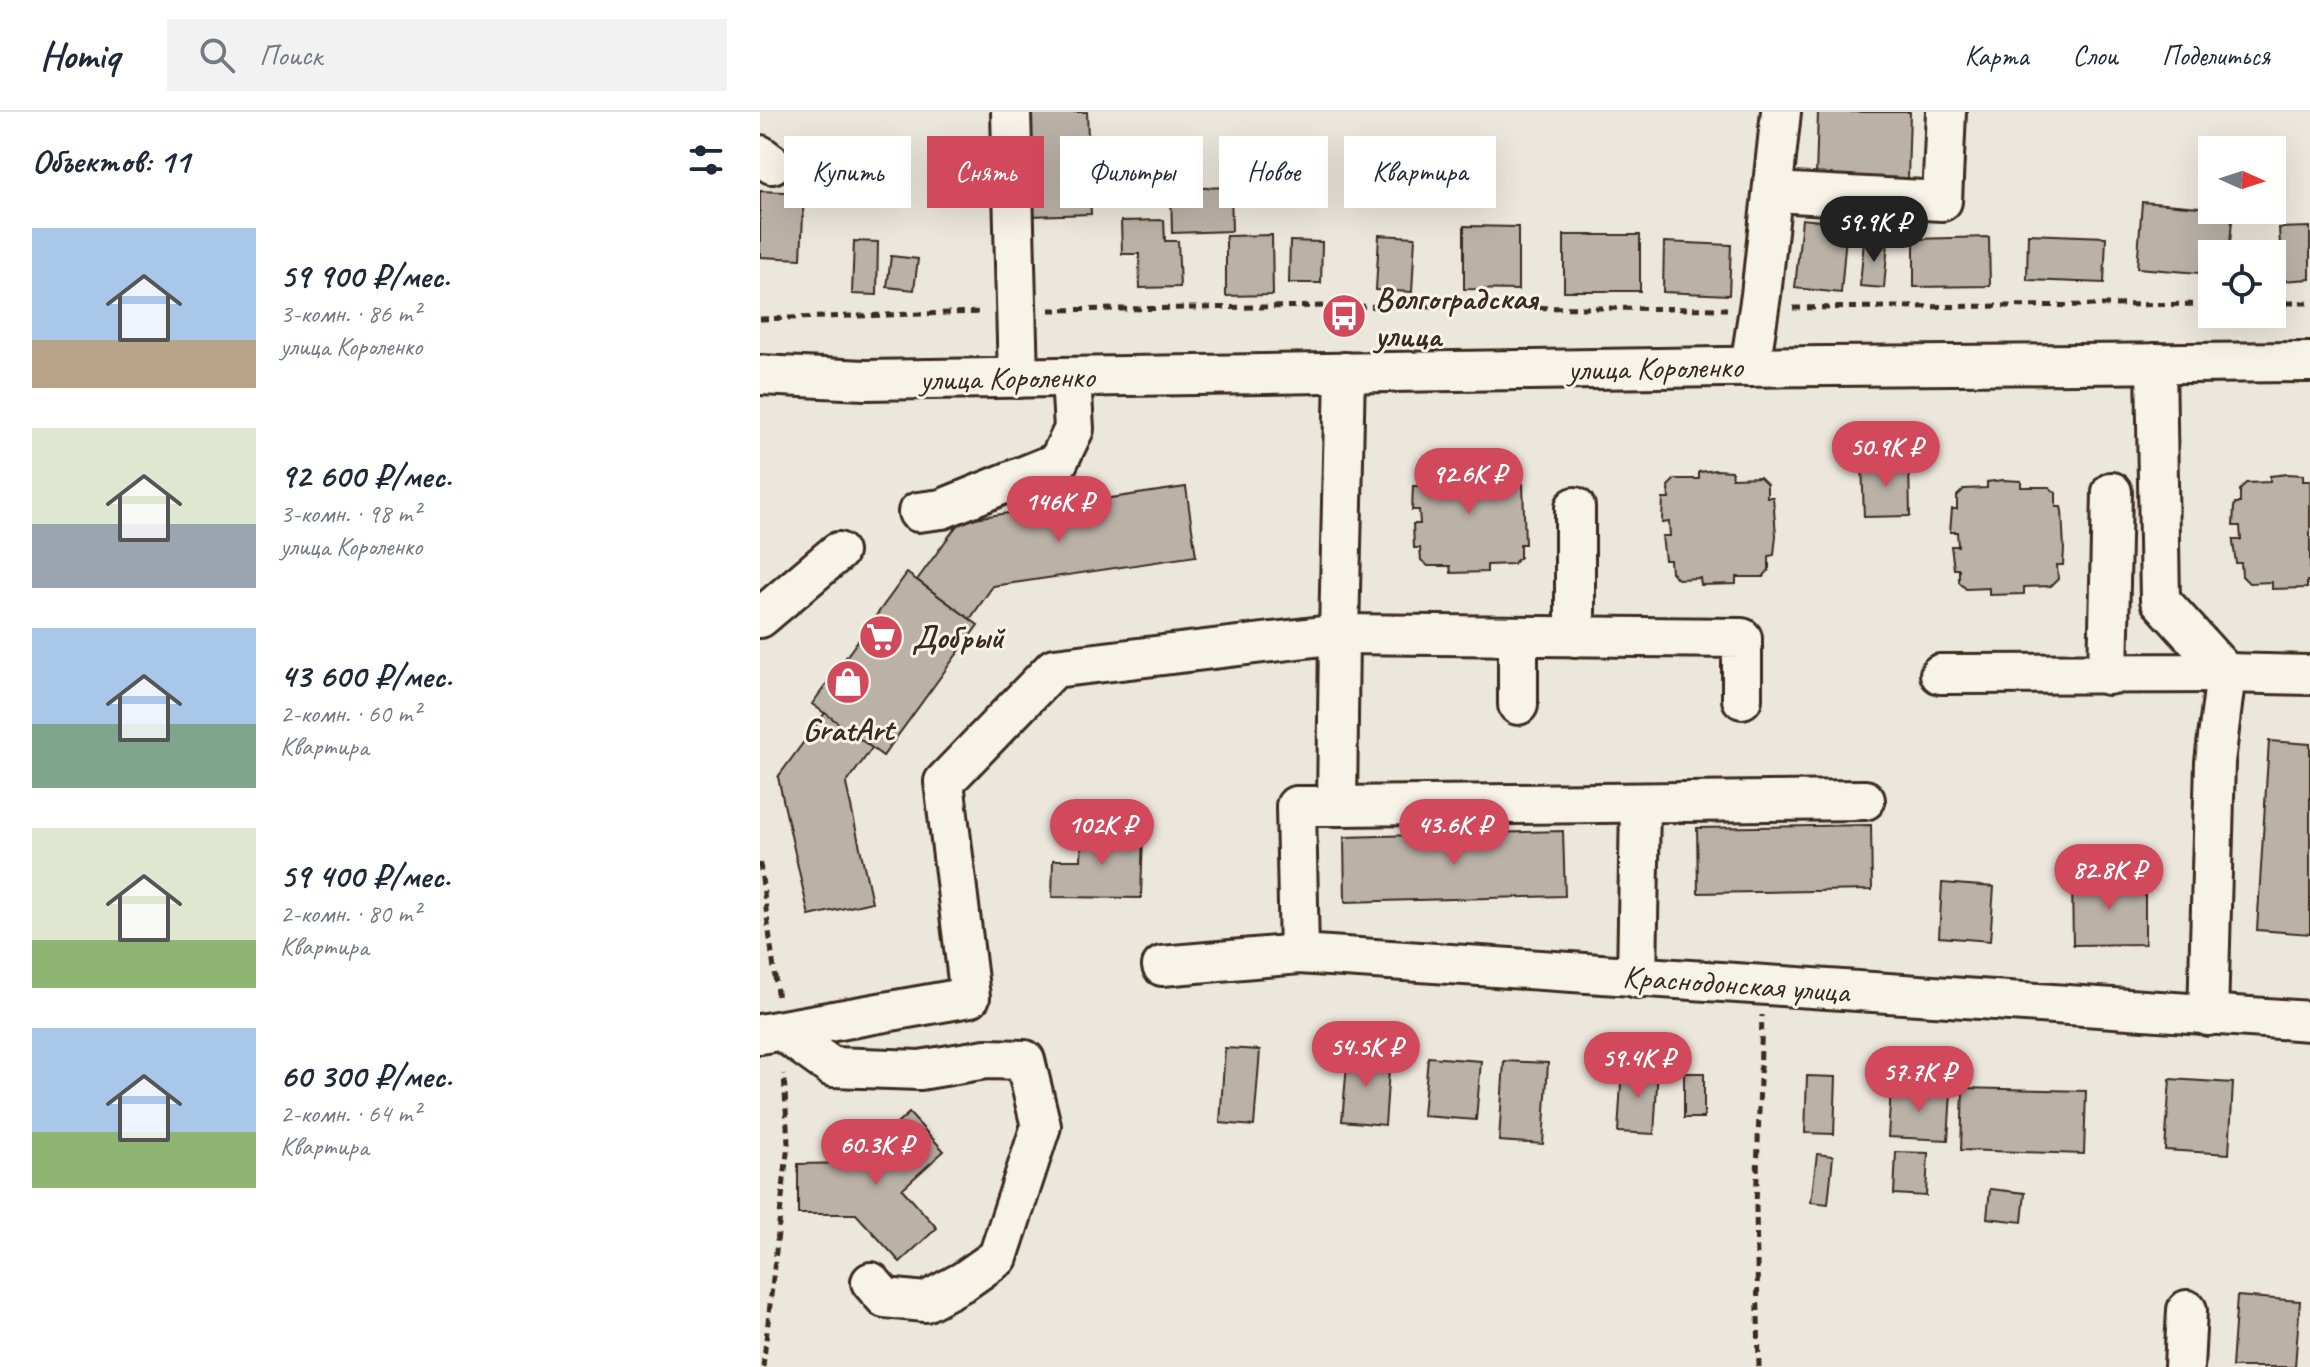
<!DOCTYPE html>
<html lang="ru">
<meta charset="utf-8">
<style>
:root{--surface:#fff;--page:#f2f2f3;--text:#1f2937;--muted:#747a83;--line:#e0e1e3;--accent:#d1495b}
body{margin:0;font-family:Caveat,sans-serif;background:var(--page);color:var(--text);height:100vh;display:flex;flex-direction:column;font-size:30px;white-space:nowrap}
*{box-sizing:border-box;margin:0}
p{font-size:26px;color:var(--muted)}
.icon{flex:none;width:44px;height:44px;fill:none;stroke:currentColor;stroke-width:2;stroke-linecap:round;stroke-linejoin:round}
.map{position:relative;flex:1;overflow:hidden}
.details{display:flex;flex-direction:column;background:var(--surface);width:760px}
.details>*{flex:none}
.top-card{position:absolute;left:24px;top:24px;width:760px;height:72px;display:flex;gap:16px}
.needle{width:52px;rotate:93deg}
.tools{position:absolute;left:1438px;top:24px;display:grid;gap:16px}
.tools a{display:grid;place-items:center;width:88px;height:88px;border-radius:0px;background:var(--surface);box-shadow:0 8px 32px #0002;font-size:40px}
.price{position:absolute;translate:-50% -68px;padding:0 18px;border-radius:28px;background:var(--accent);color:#fff;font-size:26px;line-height:52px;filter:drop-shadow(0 2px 4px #0008)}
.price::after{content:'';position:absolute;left:50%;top:48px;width:24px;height:18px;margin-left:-12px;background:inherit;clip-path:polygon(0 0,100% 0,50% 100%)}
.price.on{background:#222;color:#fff}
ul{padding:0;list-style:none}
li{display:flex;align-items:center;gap:24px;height:200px;padding:0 32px}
li span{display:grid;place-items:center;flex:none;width:224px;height:160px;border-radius:0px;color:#555}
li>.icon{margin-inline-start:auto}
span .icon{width:96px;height:96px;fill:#fffc;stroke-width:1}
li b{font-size:34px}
h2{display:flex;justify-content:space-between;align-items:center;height:96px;padding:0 32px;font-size:34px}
.pill{padding:0 28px;border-radius:0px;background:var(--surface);box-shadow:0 8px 32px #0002;font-size:28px;line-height:72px}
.pill.on{background:var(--accent);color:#fff}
header{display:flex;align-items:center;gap:48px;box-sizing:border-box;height:112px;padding:0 40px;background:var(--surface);border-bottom:2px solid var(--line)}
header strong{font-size:38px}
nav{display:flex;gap:44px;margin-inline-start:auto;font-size:28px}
.search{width:560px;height:72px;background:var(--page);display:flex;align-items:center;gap:20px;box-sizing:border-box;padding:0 28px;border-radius:0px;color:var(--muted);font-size:30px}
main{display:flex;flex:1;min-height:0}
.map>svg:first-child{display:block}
.building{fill:#bab2a7;stroke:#3b2a1e;stroke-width:2}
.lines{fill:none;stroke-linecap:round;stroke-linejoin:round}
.minor-casing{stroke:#3b2a1e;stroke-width:44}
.path{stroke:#3b2a1e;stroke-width:5;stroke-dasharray:8 6;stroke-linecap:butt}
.minor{stroke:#f7f3e8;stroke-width:38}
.labels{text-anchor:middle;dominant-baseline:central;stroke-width:6;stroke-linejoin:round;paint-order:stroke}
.poi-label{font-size:32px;font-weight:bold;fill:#3b2a1e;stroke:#f7f3e8;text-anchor:start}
.street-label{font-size:32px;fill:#3b2a1e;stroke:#f7f3e8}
</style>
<header>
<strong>Homiq</strong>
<div class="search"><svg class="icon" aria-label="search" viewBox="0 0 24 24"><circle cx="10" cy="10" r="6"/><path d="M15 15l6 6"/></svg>Поиск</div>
<nav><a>Карта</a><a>Слои</a><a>Поделиться</a></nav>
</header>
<main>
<section class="details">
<h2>Объектов: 11<svg class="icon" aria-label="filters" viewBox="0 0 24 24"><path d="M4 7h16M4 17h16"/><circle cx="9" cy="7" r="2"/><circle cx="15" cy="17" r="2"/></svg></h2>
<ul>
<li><span style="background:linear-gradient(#a9c7e8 70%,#b9a48a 0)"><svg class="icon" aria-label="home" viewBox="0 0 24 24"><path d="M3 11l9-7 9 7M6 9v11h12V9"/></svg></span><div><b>59 900 ₽/мес.</b><p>3-комн. · 86 m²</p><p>улица Короленко</p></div></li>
<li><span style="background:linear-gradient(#dfe7d0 60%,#9aa5b1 0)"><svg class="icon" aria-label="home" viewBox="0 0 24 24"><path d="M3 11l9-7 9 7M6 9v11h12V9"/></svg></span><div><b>92 600 ₽/мес.</b><p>3-комн. · 98 m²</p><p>улица Короленко</p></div></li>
<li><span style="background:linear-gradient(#a9c7e8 60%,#7fa58c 0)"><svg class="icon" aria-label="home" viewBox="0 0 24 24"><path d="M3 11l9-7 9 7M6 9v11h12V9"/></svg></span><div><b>43 600 ₽/мес.</b><p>2-комн. · 60 m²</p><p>Квартира</p></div></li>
<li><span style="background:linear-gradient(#dfe7d0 70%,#8fb573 0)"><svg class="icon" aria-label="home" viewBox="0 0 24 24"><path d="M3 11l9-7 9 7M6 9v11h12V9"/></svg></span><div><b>59 400 ₽/мес.</b><p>2-комн. · 80 m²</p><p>Квартира</p></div></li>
<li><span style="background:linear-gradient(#a9c7e8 65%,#8fb573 0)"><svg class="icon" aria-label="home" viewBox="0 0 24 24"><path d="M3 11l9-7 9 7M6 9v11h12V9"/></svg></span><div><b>60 300 ₽/мес.</b><p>2-комн. · 64 m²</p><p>Квартира</p></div></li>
</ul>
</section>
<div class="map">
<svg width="1550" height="1255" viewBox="0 0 1550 1255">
<rect width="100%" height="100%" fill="#ece7dc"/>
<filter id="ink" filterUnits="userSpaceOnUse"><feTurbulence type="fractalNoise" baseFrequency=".0125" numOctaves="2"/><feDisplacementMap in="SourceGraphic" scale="16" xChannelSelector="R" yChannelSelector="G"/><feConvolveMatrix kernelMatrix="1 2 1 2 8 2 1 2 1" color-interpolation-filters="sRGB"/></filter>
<g filter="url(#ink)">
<!-- building -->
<g class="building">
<polygon points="267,0 327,0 331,102 271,104"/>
<polygon points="1058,0 1150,0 1148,67 1056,65"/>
<polygon points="471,75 472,119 412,121 411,77"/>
<polygon points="0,79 44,81 41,147 0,145"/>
<polygon points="1382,90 1473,98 1469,142 1452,142 1452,162 1377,156"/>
<polygon points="1042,107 1087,112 1081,181 1035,176"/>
<polygon points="404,108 405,129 418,129 420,175 380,176 379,142 362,142 361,109"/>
<polygon points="704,114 758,115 758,178 704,177"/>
<polygon points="1550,115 1550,167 1522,169 1519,116"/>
<polygon points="1268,122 1346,125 1344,171 1267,168"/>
<polygon points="512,123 513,183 466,184 466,124"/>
<polygon points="619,123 655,125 652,180 616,178"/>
<rect x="804" y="123" width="76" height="56"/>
<polygon points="1229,125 1230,174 1154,175 1154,127"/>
<polygon points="1104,128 1128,130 1124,176 1100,174"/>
<polygon points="94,129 118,130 117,183 92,182"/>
<polygon points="530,129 562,130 561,171 529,171"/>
<polygon points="904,130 971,133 969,183 903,180"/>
<polygon points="131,144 158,147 154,178 127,175"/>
<polygon points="688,347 718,347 722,353 750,352 757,359 758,372 763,372 765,432 760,432 760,445 753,452 727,453 727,460 691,461 690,454 668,454 661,448 660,436 654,436 653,412 660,412 659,398 652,398 653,374 659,374 659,362 665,355 688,354"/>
<polygon points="1149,350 1150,404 1104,405 1102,351"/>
<polygon points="956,358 972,359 972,366 1000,365 1007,372 1007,385 1013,385 1016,423 1014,443 1009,444 1009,458 1003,465 976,465 976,472 941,473 940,466 918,467 911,460 910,448 905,448 902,424 910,424 909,410 902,411 902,408 903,387 909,387 908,374 915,367 939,367 939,360"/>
<polygon points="1528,362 1543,363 1543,369 1550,369 1550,469 1547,469 1547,476 1512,477 1512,470 1489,471 1482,464 1481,451 1476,451 1473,431 1473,428 1481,428 1480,414 1473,414 1474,395 1475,391 1480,391 1480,378 1486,371 1510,370 1510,364"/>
<polygon points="1243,368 1261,369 1261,375 1289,375 1296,381 1296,395 1301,395 1302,399 1304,437 1303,453 1297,453 1298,467 1291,474 1264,475 1264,482 1229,483 1229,476 1206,477 1199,470 1199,457 1194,457 1191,434 1198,434 1197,420 1190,420 1192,397 1197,397 1197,384 1204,377 1227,376 1227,370"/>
<polygon points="426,375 436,444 233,474 210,507 157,468 201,408"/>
<polygon points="147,461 218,513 123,644 52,592"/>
<polygon points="65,601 112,636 86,672 112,790 49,804 18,665"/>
<polygon points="1509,629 1550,632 1550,822 1497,818"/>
<polygon points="1111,713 1112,778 938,781 937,716"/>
<polygon points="322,719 383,720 381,786 292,785 293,748 321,748"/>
<polygon points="803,719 805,784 585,790 584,725"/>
<polygon points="1385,768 1385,832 1313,833 1312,769"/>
<polygon points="1182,771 1234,775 1230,829 1179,825"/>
<polygon points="465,936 500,938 494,1014 460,1011"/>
<polygon points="588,941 630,944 625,1013 582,1009"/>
<polygon points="668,945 721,949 716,1008 663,1004"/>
<polygon points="744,949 788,951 783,1032 739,1029"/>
<polygon points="862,955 898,957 894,1022 858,1020"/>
<rect x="924" y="961" width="20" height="45"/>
<polygon points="1047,964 1076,965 1074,1022 1045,1021"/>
<polygon points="1410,967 1473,971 1469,1042 1405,1038"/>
<polygon points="1131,976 1191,980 1188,1028 1128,1025"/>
<polygon points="1203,976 1326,979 1324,1042 1201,1038"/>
<polygon points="149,1001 184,1039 142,1077 177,1116 140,1150 96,1102 38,1102 38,1052 94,1051"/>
<polygon points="1136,1040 1168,1041 1166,1084 1134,1082"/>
<polygon points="1057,1042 1073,1044 1068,1092 1051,1090"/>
<polygon points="1230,1077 1265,1081 1262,1110 1227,1106"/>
<polygon points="1477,1184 1540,1189 1535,1255 1472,1255"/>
</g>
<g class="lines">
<!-- minor casing -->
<g class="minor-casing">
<g id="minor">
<polyline points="251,0 258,266"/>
<polyline points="0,43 12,52"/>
<polyline points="1013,80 1182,89 1186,0"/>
<polyline points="990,255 1001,183 1021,0"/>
<polyline points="585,260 579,522 982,526 982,587"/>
<polyline points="0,263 105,268 962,255 1550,250"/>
<polyline points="158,400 182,397 298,350 314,317 311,265"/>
<polyline points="0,506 78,440"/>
<polyline points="758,524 758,593"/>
<polyline points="815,525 815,395"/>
<polyline points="1180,562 1466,561 1400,488 1396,251"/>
<polyline points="1348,563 1352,380"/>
<polyline points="539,842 536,694 577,694"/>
<polyline points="402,854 539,842 1550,909"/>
<polyline points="877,866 880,691"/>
<polyline points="1448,904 1455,650 1466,561 1550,563"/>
<polyline points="22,919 72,955 160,958 226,947 265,948 281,1014 238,1145 204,1169 165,1190 125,1186 111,1170"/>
<polyline points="0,922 210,885 184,670 294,556 579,522 577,694 1105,688"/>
<polyline points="1424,1255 1427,1198"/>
</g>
</g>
<!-- path -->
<g class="path">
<polyline points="1512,191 1550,191"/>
<polyline points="1033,196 1452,192"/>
<polyline points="289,198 568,194 967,197"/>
<polyline points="0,207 223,200"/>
<polyline points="0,751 18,888"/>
<polyline points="3,1255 28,1032 24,962"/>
<polyline points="999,1255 996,1096 1002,903"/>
</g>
<!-- minor -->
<use href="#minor" class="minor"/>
</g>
</g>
<!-- icons -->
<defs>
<g id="bus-disc" transform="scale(2.3)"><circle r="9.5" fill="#d1495b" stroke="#f7f3e8"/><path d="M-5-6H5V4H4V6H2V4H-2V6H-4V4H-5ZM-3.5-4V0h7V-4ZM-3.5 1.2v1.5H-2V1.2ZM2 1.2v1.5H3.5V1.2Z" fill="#fff"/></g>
<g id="supermarket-disc" transform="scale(2.3)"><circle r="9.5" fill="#d1495b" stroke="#f7f3e8"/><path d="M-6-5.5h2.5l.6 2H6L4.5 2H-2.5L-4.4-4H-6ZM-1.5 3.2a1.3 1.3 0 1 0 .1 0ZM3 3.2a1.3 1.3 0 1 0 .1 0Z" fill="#fff"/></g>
<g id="shop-disc" transform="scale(2.3)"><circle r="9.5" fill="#d1495b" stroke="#f7f3e8"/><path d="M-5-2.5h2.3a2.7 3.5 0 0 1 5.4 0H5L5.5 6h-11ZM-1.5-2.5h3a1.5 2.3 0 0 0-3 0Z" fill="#fff"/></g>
</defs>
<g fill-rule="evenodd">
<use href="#bus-disc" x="584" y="204"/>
<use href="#supermarket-disc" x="121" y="525"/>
<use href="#shop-disc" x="88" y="570"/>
</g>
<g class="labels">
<!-- poi labels -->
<g class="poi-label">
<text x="615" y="186">Волгоградская<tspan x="615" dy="37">улица</tspan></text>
<text x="152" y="525">Добрый</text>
<text x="88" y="617" text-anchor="middle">GratArt</text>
</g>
<!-- street labels -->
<g class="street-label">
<text transform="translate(895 256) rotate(-1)">улица Короленко</text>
<text transform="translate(247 266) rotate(-1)">улица Короленко</text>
<text transform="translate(976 872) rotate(4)">Краснодонская улица</text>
</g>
</g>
</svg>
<div class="tools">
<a><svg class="needle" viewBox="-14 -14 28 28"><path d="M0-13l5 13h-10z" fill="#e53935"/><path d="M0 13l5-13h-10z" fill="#747a83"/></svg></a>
<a><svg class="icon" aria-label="locate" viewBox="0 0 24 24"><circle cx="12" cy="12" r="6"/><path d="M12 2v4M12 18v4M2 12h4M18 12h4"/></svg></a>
</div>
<b class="price on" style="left:1114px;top:152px">59.9K ₽</b>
<b class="price" style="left:1126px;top:377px">50.9K ₽</b>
<b class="price" style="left:709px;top:404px">92.6K ₽</b>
<b class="price" style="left:299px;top:432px">146K ₽</b>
<b class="price" style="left:342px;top:755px">102K ₽</b>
<b class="price" style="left:694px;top:755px">43.6K ₽</b>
<b class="price" style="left:1349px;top:800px">82.8K ₽</b>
<b class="price" style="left:606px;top:977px">54.5K ₽</b>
<b class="price" style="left:878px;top:988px">59.4K ₽</b>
<b class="price" style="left:1159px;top:1002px">57.7K ₽</b>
<b class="price" style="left:116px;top:1075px">60.3K ₽</b>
<div class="top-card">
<a class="pill">Купить</a>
<a class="pill on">Снять</a>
<a class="pill">Фильтры</a>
<a class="pill">Новое</a>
<a class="pill">Квартира</a>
</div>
</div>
</main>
